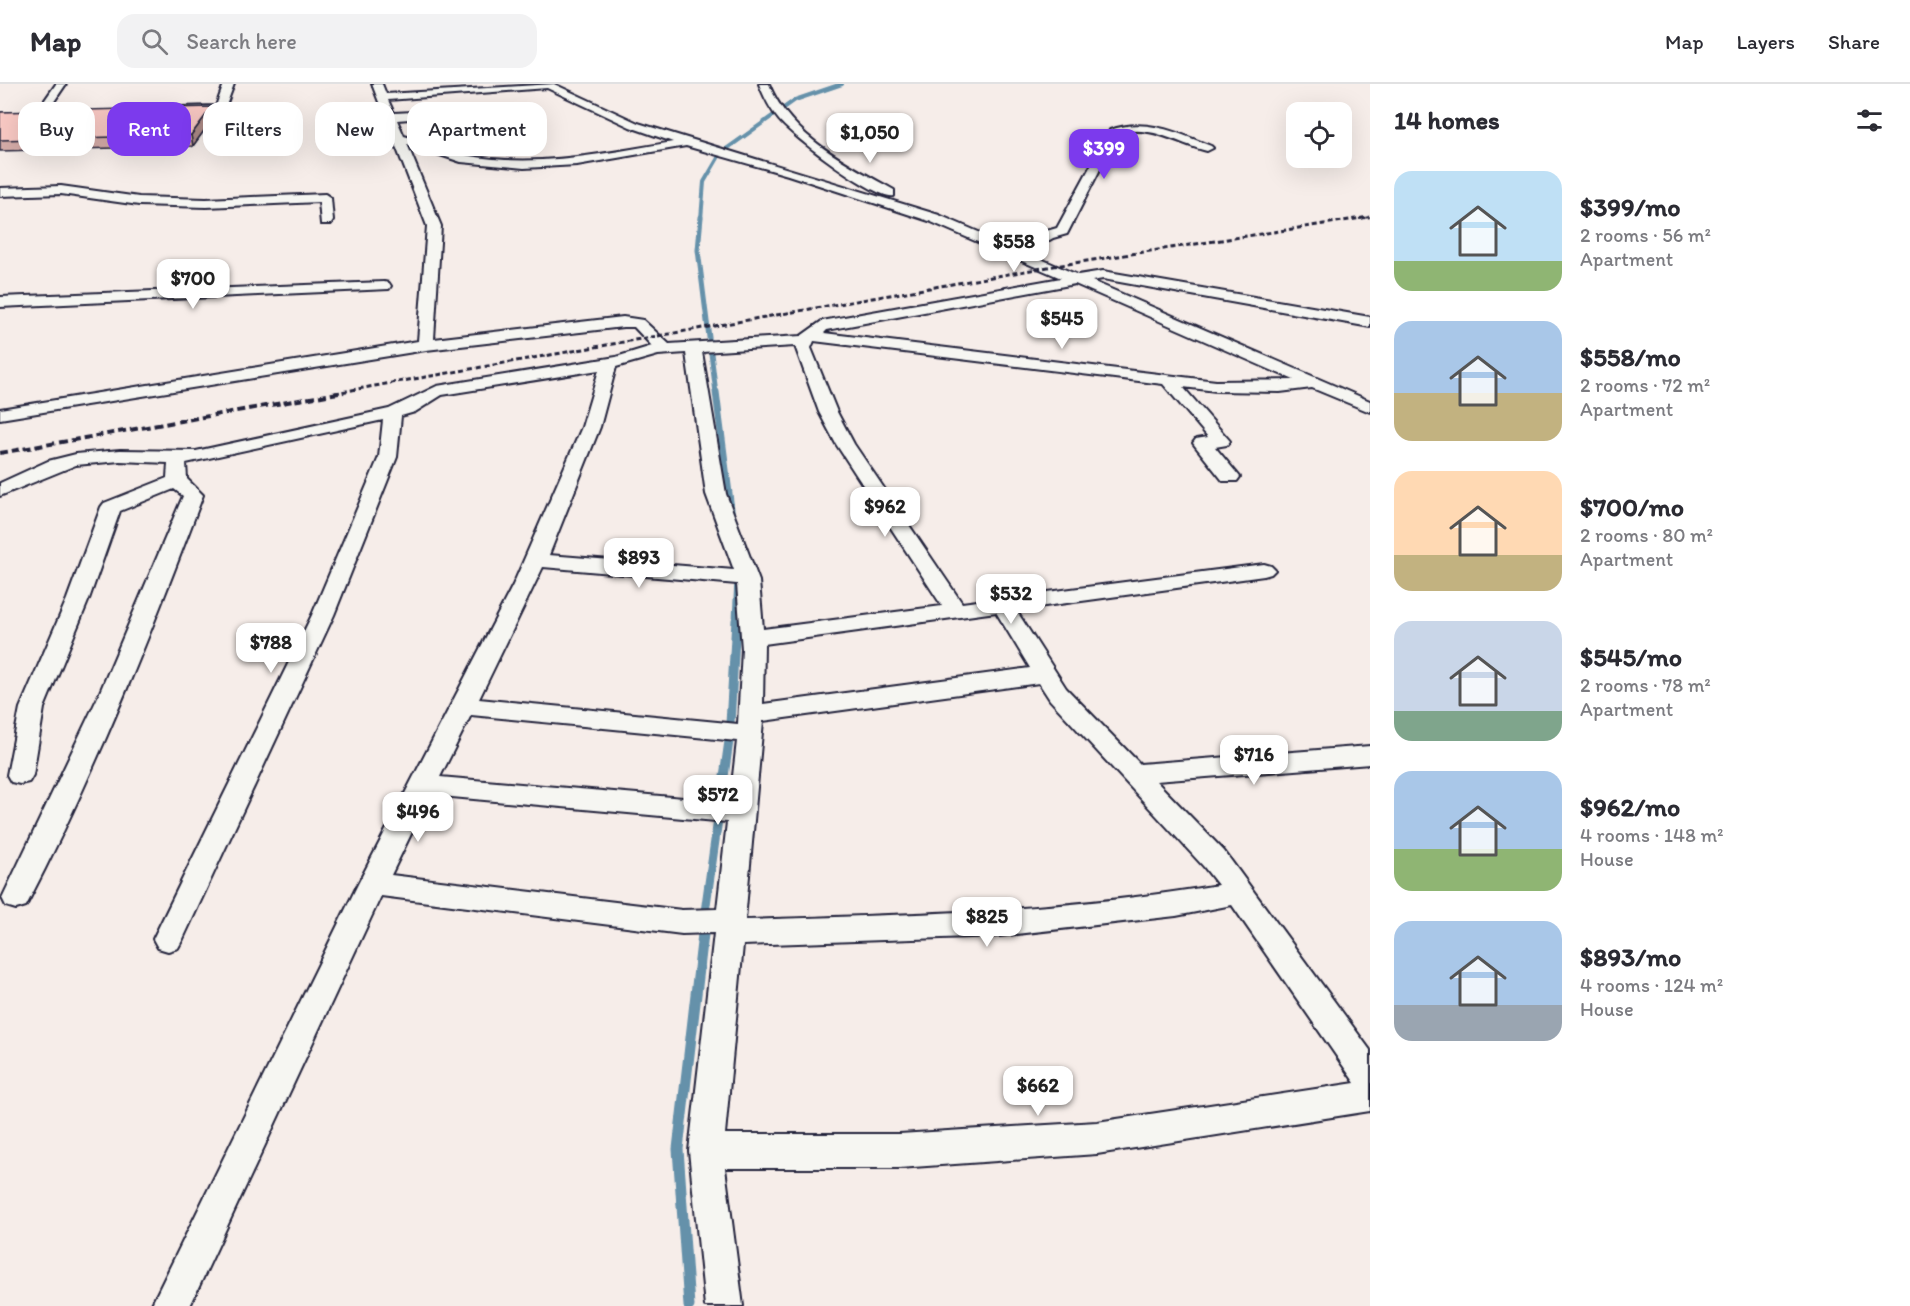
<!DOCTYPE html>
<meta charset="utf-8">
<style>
:root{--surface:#fff;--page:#f2f2f3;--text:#2b2b33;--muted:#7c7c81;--line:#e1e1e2;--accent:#7c3aed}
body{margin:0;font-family:Itim,sans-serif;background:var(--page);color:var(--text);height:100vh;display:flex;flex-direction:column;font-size:22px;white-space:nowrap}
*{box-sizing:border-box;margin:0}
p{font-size:20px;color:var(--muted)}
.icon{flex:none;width:33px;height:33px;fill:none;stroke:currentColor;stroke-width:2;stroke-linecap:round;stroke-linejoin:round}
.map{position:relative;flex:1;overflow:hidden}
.panel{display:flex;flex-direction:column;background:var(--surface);width:540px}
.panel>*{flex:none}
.guide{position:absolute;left:18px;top:18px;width:570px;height:54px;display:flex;gap:12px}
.fabs{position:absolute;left:1286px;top:18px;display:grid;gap:12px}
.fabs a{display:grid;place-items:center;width:66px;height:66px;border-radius:12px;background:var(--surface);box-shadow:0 6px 24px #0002;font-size:30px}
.price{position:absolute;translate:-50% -51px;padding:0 14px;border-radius:12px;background:#fff;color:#222;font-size:20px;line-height:39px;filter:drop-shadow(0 2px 3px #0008)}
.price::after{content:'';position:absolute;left:50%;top:36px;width:18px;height:14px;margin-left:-9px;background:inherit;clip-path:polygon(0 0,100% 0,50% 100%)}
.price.current{background:var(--accent);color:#fff}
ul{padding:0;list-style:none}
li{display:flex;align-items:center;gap:18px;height:150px;padding:0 24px}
li span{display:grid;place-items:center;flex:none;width:168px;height:120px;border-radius:18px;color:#555}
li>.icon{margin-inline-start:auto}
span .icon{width:72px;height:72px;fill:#fffc;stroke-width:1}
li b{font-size:26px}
h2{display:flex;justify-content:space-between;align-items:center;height:72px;padding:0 24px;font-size:26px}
.chip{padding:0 21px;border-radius:18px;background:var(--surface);box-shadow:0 6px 24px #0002;font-size:21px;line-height:54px}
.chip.current{background:var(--accent);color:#fff}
header{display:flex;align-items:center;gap:36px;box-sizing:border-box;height:84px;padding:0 30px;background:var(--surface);border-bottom:2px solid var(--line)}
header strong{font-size:28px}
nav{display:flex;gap:33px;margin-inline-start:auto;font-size:21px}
.search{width:420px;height:54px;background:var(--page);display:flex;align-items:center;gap:15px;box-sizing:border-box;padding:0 21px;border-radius:18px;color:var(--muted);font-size:22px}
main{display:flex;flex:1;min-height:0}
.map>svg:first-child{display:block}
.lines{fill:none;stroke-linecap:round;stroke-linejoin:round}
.stream-far4{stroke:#6591aa;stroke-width:4}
.stream-far3{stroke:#6591aa;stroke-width:5}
.stream-far2{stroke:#6591aa;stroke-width:7}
.stream-far1{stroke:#6591aa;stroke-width:9}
.stream{stroke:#6591aa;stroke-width:11}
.service-casing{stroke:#22223b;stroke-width:4}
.minor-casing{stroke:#22223b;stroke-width:4}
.service{fill:#f6f6f2;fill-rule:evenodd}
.minor{fill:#f6f6f2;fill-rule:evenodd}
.rail-far2{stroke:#22223b;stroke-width:2;stroke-dasharray:4.5 2;stroke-linecap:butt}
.rail-far1{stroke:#22223b;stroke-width:3;stroke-dasharray:5 3;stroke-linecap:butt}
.rail{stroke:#22223b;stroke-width:4;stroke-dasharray:8 4;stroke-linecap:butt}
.wall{fill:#d5aca8;stroke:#22223b;stroke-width:1.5}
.shaded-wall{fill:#ae8c88;stroke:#22223b;stroke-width:1.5}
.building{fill:#f8c8c3;stroke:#22223b;stroke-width:1.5}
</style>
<header>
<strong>Map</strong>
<div class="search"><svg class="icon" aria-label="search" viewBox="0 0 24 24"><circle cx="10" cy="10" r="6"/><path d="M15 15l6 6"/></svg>Search here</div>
<nav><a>Map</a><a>Layers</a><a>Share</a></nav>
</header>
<main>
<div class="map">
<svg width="1370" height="1222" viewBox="0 0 1370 1222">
<rect width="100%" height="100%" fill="#f6ede9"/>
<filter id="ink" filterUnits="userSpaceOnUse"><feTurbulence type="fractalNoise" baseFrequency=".0167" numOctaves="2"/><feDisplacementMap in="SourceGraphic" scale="12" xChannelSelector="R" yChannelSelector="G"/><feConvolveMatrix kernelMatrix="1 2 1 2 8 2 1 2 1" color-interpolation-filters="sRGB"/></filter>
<g filter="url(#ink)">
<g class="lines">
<!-- stream-far4 -->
<g class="stream-far4">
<polyline points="725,66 795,16 842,0"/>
<polyline points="701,135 704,98 718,74"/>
</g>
<!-- stream-far3 -->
<polyline class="stream-far3" points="701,133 698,166 716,309"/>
<!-- stream-far2 -->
<g class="stream-far2">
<polyline points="716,308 732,433"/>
<polyline points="736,537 738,494"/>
</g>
<!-- stream-far1 -->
<polyline class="stream-far1" points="704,835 729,657 736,536"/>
<!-- stream -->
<polyline class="stream" points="689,1222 678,1065 705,833"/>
<!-- service casing -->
<g class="service-casing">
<polygon id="service" points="218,24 294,25 297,27 294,29 220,27"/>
</g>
<!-- minor casing -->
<g class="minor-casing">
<g id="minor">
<path d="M56,0H66L51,22L57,25L83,26V30C68,33 51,33 40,23Z"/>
<polygon points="224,0 234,0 224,27 180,29 175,26 180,23 216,22"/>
<path d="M372,0H382L386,10L554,0L638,39L939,131L1016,164L1043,148L1057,144L1110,46C1146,33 1178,49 1211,62L1213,64L1207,67C1177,60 1150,39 1118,50L1067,150L1053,154L1027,169L1078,191L1103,187L1370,233V243L1103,195L1092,197L1370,317V328L1312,304L1280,308L1216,307L1183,303L1230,357L1227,361L1215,363L1240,393L1237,397H1223L1196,363L1193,359L1196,355L1208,353L1163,300L814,257L811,264L837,328L854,360L962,519L1264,480L1271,482L1275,486L1271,490L1264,492L1016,526L1066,604L1140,680L1370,662V680L1156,697L1224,767L1370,966V1027L1097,1070L899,1084H725L743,1222H705L689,1067L714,849L682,850L381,812L190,1222H151L358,800L513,501L582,343L599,286L442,311L415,328L401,332L397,373L334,531L183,855L178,864L168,867L158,864L153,855L312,531L379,373L383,336L186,379L187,395L203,411C151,550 95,690 26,822L16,825L6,822L2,814L97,615L183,412L174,405L120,427L89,515L44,624L33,691L29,698L20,700L11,698L7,691L20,624L67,515L101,423L104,419L167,394L168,379L120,377L76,381L0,412V399L48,377L76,370L120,366L196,367L389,325L437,302L616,273L652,262L634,243H623L426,266L0,335V325L418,257L427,142L394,57L390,54L392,52ZM547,4L630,43L673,58C606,69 538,84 470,72C447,68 426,57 404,52L397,36L488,29L492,28V24L394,29L388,16ZM407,60L461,78L524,84L577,81L686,62L788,91L929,137L1061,194L822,237L801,252L669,260L643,236L623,233L434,255L441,142ZM1075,200L1294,296L1216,297L824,249L827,246ZM795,262L819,328L836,360L942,522L763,545L759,497L726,410L702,268ZM686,269L706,410L734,486L549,471L600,343L616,283L658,271ZM543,483L737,500L742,565L738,640L479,615ZM996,528L1030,584L763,620L764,560ZM1039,599L1050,616L1204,783L1218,801C1061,828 903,831 745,836L763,637ZM471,631L737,657L730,718L440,693ZM430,711L727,738L717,825L682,826L391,791ZM1232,821L1355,999L1097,1038L899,1050H725L743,861L999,852L1176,832Z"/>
<path d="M759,0H769C790,53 848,80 894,106V112C876,116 793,53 779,36C770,25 764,13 759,0Z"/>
<polygon points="61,102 139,113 206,115 325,110 331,114 333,137 331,140 321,140 319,118 206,123 139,121 61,110 0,112 0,104"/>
<polygon points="384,198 389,199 391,202 389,205 0,223 0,213"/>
</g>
</g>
<!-- service -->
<use href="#service" class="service"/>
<!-- minor -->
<use href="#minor" class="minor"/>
<!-- rail-far2 -->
<polyline class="rail-far2" points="1359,135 1370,133"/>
<!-- rail-far1 -->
<polyline class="rail-far1" points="335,309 1048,183 1369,133"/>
<!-- rail -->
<polyline class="rail" points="0,369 344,308"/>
</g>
<!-- wall -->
<polygon class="wall" points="0,28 214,33 193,62 0,67"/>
<!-- shaded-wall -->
<polygon class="shaded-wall" points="212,23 214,33 193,62 191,51"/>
<!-- building -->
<polygon class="building" points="212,23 191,51 0,56 0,28"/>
</g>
</svg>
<div class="fabs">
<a><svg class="icon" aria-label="locate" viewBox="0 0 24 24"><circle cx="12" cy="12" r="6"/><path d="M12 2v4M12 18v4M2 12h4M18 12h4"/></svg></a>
</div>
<b class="price" style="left:870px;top:80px">$1,050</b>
<b class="price current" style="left:1104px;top:96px">$399</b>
<b class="price" style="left:1014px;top:189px">$558</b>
<b class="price" style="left:193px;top:226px">$700</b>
<b class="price" style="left:1062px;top:266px">$545</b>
<b class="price" style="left:885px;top:454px">$962</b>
<b class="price" style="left:639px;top:505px">$893</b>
<b class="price" style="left:1011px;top:541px">$532</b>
<b class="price" style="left:271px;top:590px">$788</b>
<b class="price" style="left:1254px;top:702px">$716</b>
<b class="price" style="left:718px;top:742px">$572</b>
<b class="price" style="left:418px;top:759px">$496</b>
<b class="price" style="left:987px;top:864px">$825</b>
<b class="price" style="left:1038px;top:1033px">$662</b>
<div class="guide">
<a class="chip">Buy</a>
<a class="chip current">Rent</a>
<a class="chip">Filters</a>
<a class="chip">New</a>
<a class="chip">Apartment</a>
</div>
</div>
<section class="panel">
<h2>14 homes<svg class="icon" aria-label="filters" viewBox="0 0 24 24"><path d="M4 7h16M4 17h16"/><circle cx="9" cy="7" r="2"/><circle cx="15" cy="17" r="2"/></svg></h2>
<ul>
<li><span style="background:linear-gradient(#bfe0f5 75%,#8fb573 0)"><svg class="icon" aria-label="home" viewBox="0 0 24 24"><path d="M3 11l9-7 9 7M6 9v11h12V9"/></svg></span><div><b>$399/mo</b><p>2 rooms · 56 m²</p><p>Apartment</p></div></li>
<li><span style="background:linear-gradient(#a9c7e8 60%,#c2b280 0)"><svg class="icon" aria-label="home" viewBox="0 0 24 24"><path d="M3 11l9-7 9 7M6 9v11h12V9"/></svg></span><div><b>$558/mo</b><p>2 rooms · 72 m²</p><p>Apartment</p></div></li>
<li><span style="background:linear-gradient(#ffd9b3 70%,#c2b280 0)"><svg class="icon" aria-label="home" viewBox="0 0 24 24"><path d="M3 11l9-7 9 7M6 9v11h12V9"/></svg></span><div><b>$700/mo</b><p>2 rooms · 80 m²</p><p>Apartment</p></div></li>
<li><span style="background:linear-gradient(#c9d6e8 75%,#7fa58c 0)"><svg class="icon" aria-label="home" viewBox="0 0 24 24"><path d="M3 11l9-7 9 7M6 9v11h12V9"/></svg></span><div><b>$545/mo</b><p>2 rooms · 78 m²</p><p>Apartment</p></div></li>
<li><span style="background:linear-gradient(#a9c7e8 65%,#8fb573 0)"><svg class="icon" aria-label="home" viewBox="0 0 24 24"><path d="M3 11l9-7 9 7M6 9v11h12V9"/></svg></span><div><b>$962/mo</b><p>4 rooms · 148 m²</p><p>House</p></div></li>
<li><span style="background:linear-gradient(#a9c7e8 70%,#9aa5b1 0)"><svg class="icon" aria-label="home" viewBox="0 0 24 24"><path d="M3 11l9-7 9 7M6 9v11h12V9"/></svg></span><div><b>$893/mo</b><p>4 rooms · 124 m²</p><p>House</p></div></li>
</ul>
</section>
</main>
